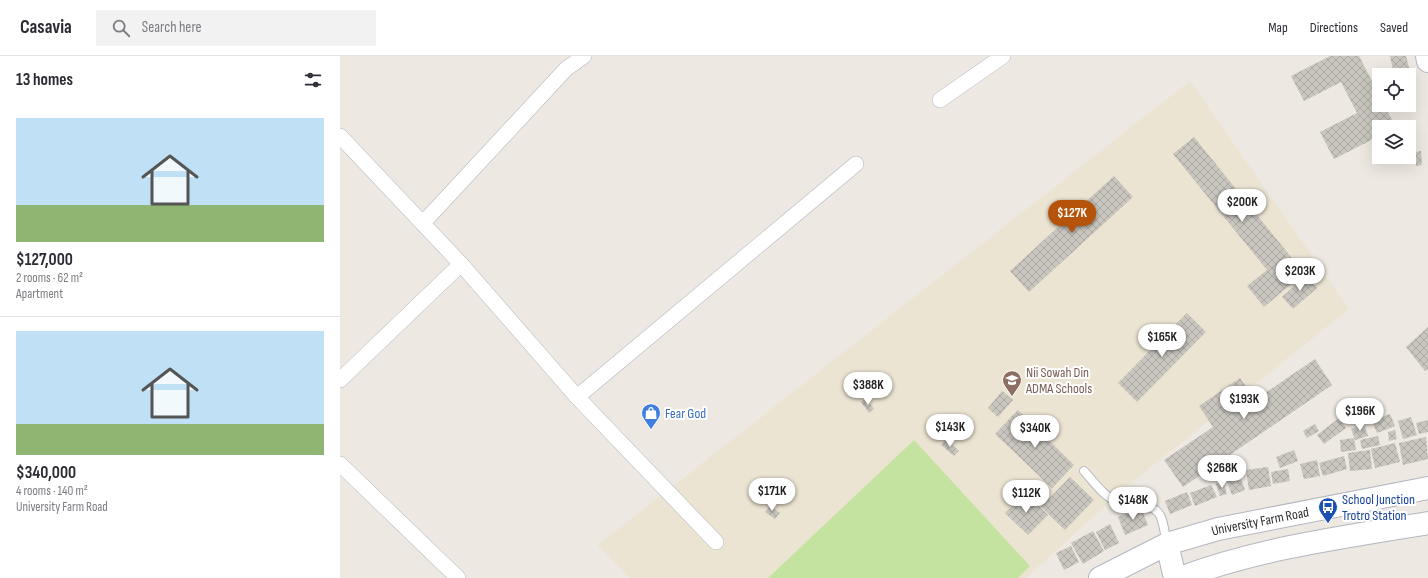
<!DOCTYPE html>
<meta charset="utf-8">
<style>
:root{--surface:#fff;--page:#f2f2f3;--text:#2b2b33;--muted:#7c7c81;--line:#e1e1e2;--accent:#b45309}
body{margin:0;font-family:"Sofia Sans Condensed",sans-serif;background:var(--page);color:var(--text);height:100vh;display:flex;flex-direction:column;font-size:15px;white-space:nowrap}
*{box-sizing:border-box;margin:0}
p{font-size:13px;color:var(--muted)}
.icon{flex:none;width:22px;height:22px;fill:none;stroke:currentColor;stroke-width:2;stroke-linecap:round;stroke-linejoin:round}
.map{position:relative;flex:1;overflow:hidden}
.panel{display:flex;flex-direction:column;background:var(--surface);width:340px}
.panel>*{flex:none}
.tools{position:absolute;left:1032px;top:12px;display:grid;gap:8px}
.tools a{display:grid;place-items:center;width:44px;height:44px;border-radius:0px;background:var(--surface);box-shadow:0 4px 16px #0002;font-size:20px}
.price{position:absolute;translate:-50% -34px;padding:0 9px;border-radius:14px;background:#fff;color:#222;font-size:13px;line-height:26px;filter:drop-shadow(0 1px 2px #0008)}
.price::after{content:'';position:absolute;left:50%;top:24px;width:12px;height:9px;margin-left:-6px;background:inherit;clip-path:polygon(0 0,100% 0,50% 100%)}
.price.selected{background:var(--accent);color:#fff}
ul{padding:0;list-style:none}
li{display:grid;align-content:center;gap:8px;height:212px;padding:0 16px}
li+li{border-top:1px solid var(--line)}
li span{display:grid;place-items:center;height:124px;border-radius:0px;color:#555}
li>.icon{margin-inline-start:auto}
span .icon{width:72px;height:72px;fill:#fffc;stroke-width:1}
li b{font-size:17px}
h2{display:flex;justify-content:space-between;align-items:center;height:48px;padding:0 16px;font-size:17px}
header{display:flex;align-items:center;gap:24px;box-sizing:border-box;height:56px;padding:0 20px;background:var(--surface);border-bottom:1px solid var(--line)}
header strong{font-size:19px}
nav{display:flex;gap:22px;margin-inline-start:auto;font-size:14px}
.search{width:280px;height:36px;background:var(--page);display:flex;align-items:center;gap:10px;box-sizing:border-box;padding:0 14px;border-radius:0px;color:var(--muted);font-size:15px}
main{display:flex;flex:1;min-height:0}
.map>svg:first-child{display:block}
.education{fill:#ece4d2}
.pitch{fill:#c5e3a0}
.building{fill:url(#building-cross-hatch)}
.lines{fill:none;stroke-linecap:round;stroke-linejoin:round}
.lane-casing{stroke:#b4b6bf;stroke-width:10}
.street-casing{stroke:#b4b6bf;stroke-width:16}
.secondary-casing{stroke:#b4b6bf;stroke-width:24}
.lane{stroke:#fff;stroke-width:8}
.street{stroke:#fff;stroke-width:15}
.secondary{stroke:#fff;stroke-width:22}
.labels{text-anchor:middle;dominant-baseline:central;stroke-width:4;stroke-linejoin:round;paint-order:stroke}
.education-label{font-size:14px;fill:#785e54;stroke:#fff;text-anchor:start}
.shop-label{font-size:14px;fill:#366cbe;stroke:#fff;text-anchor:start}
.transit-label{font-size:14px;fill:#164399;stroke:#fff;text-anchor:start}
.street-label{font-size:14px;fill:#2d2d2d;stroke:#fff}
</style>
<header>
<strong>Casavia</strong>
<div class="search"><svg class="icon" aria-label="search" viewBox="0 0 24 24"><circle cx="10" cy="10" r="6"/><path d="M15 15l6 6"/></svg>Search here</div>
<nav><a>Map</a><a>Directions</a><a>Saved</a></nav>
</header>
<main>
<section class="panel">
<h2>13 homes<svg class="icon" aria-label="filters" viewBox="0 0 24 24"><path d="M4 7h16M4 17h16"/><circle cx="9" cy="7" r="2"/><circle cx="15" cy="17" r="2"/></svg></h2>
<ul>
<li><span style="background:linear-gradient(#bfe0f5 70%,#8fb573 0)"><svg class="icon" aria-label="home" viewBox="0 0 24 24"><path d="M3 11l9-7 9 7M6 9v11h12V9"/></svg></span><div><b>$127,000</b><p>2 rooms · 62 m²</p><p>Apartment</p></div></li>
<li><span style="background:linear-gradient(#bfe0f5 75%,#8fb573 0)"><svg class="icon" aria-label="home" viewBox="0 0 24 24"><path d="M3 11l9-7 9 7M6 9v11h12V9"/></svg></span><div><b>$340,000</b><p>4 rooms · 140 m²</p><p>University Farm Road</p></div></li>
</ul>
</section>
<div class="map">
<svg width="1088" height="522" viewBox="0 0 1088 522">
<defs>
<pattern id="building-cross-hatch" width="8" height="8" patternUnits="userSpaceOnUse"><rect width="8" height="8" fill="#c9c6bf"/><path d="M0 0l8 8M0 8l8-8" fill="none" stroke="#adaaa4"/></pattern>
</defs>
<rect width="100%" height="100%" fill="#ede8e1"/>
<!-- education -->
<polygon class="education" points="850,25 1009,253 788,429 686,522 290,522 258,489"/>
<!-- pitch -->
<polygon class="pitch" points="574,384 690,510 678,522 428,522"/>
<!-- building -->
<g class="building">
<polygon points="990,0 1019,0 1039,39 1039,49 1044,49 1056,71 1039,71 1039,80 994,103 980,76 1017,57 1001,26 964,45 951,20"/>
<polygon points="1050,0 1066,0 1071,19 1054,19"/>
<polygon points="1069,21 1072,21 1076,40 1069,41"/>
<polygon points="854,81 964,217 924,251 907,230 927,214 833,98"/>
<polygon points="1081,95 1082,109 1076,110 1075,96"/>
<polygon points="774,120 793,141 689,236 670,215"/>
<polygon points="966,220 977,232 953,253 942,241"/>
<polygon points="847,257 866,276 797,346 778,327"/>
<polygon points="1088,271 1088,313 1085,315 1066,291"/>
<polygon points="975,303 992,329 843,431 824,404 873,371 859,350 900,322 915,344"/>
<polygon points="509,321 518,332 514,336 504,326"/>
<polygon points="662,335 673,344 658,361 648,352"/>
<polygon points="526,342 534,353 529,357 521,346"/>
<polygon points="678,354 734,409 712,432 655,378"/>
<polygon points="1050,358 1055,370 1037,377 1032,365"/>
<polygon points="1071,361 1077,379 1063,383 1058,365"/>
<polygon points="999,362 1006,372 984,388 977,379"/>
<polygon points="1088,364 1088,376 1079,378 1076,367"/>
<polygon points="975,368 979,375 967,382 963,375"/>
<polygon points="1024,368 1028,380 1015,384 1011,373"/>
<polygon points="1055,374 1057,383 1049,385 1048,376"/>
<polygon points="1038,380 1040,389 1022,393 1020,384"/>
<polygon points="1086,381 1088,403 1063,409 1059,387"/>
<polygon points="1014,382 1016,394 1001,396 1000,384"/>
<polygon points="606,383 619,395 614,400 601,389"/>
<polygon points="1055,387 1060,406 1035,412 1031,393"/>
<polygon points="954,394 958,405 940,412 936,401"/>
<polygon points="1030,394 1032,413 1010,415 1008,397"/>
<polygon points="1004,400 1007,413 983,420 979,407"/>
<polygon points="977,404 980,420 964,423 960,408"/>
<polygon points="928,411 931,430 909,434 906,414"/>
<polygon points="948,413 950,425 933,428 931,416"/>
<polygon points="899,418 905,434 892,439 886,423"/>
<polygon points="730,421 754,444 725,474 701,451"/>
<polygon points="883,425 887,438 880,440 876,428"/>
<polygon points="871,429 877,441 855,450 850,437"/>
<polygon points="847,436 852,449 830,458 825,445"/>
<polygon points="685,437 708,459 688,479 665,457"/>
<polygon points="430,450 440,457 435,463 425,456"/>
<polygon points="801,452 808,469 785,479 778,461"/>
<polygon points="770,468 779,487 765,494 756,476"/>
<polygon points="753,475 764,495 743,508 731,487"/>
<polygon points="731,490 739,506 724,514 716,497"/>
</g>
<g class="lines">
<!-- lane casing -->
<g class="lane-casing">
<path id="lane" d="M744,415C754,426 764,441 778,446C784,448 791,448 797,448C825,452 821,462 827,487"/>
</g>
<!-- street casing -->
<g class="street-casing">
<g id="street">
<polyline points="600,44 663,0"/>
<polyline points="0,80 121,208 237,341 376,486"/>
<polyline points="83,167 226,13 244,0"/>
<polyline points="0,324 121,208"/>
<polyline points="237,341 516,108"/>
<polyline points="0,408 118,522"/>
</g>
</g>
<!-- secondary casing -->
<g class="secondary-casing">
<g id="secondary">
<polyline points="1087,0 1088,5"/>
<polyline points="827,488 835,522"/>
<path id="s1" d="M760,522L827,488L878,473L1088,432"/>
<path d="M840,522C919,492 1005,481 1088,467"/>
</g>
</g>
<!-- lane -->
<use href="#lane" class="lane"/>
<!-- street -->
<use href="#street" class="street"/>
<!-- secondary -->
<use href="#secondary" class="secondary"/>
</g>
<!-- icons -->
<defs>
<g id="school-pin" transform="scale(1)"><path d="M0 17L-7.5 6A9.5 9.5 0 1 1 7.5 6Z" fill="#8d6e63" stroke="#fff"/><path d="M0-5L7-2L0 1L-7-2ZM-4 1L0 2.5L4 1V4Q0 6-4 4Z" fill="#fff"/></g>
<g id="shop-pin" transform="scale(1)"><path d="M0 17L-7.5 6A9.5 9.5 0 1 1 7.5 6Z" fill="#3f7fe0" stroke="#fff"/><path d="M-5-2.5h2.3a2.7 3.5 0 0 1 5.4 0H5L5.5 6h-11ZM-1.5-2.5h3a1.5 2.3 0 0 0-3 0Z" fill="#fff"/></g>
<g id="bus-pin" transform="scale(1)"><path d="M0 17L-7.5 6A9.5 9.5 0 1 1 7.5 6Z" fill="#1a4fb4" stroke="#fff"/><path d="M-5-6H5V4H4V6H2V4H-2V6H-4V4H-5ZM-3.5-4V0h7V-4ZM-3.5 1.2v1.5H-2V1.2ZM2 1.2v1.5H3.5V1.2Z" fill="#fff"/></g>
</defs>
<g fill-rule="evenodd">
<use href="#school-pin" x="672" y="324"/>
<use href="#shop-pin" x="311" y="357"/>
<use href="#bus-pin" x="988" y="451"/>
</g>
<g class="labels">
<!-- education labels -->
<g class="education-label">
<text x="686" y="316">Nii Sowah Din<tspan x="686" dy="16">ADMA Schools</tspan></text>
</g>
<!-- shop labels -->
<g class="shop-label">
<text x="325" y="357">Fear God</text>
</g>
<!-- transit labels -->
<g class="transit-label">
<text x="1002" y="443">School Junction<tspan x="1002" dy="16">Trotro Station</tspan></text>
</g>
<!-- street labels -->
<g class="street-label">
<text stroke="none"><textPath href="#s1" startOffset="171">University Farm Road</textPath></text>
</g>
</g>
</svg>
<div class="tools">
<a><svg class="icon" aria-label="locate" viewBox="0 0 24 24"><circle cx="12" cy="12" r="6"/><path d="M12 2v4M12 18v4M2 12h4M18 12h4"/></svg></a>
<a><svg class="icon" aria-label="layers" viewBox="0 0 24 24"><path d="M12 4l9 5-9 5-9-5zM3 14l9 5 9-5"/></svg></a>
</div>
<b class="price" style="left:902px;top:167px">$200K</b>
<b class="price selected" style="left:732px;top:178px">$127K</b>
<b class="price" style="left:960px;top:236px">$203K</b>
<b class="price" style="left:822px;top:302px">$165K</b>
<b class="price" style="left:528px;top:350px">$388K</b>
<b class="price" style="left:904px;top:364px">$193K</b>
<b class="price" style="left:1020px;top:376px">$196K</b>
<b class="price" style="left:610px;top:392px">$143K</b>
<b class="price" style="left:695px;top:393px">$340K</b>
<b class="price" style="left:882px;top:433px">$268K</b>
<b class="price" style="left:432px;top:456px">$171K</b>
<b class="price" style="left:686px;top:458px">$112K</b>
<b class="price" style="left:793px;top:465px">$148K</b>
</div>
</main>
